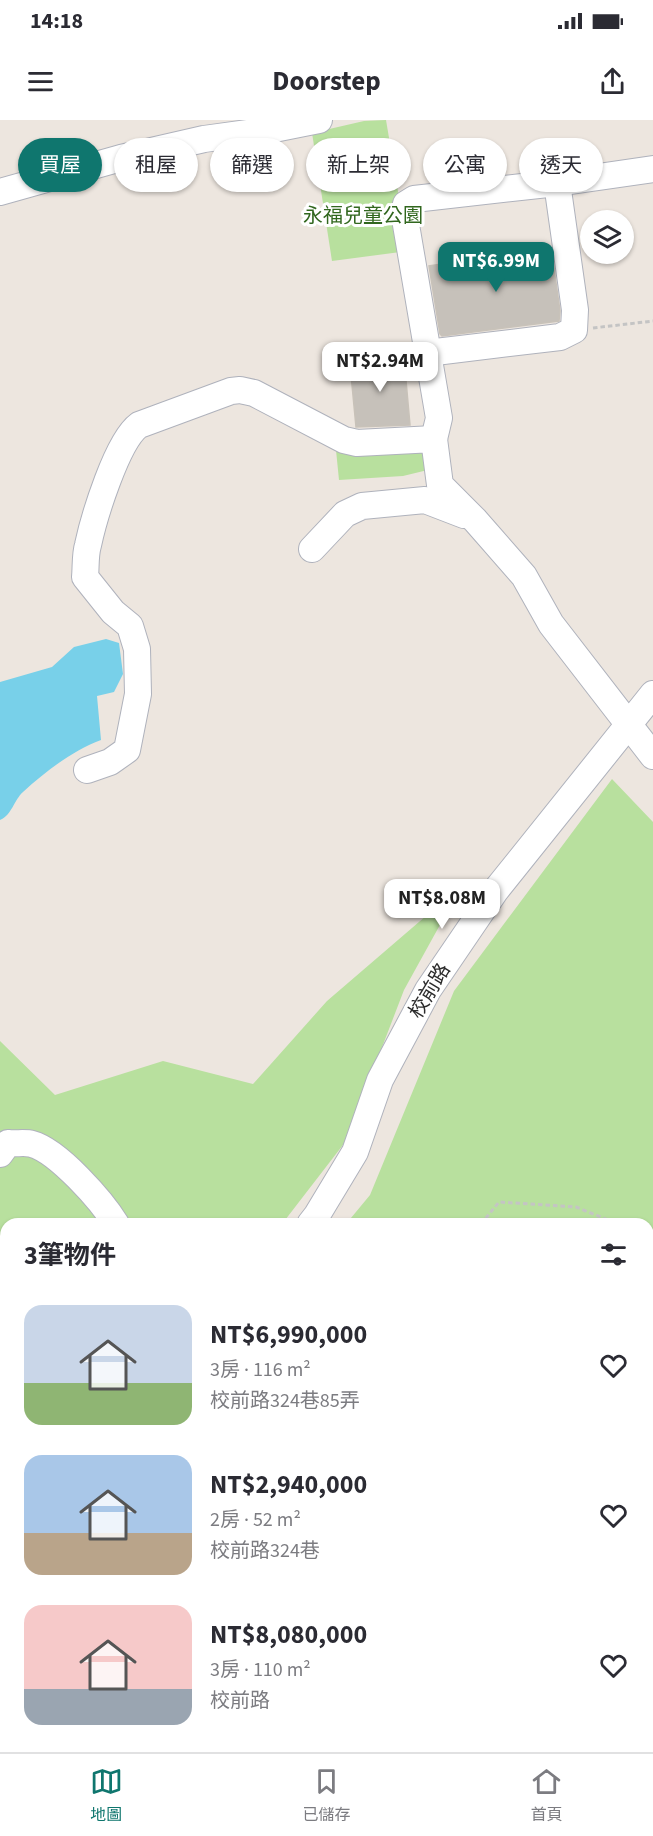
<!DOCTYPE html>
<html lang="zh-TW">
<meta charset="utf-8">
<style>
:root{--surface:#fff;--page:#f7f7f7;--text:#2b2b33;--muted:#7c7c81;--line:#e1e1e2;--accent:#0f766e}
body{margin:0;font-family:"Source Sans 3","Noto Sans TC",sans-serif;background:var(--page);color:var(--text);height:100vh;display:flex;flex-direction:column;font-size:22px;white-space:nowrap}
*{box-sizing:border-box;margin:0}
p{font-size:20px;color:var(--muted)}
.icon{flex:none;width:33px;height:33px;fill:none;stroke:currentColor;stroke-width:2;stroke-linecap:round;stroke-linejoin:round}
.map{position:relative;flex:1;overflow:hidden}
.side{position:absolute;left:0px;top:1098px;width:654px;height:534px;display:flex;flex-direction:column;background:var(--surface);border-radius:18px 18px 0 0;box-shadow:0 2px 4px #0004}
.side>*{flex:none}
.guide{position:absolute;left:18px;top:18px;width:618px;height:54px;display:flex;gap:12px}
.buttons{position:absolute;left:580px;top:90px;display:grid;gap:12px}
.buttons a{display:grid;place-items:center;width:54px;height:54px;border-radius:50%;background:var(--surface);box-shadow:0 2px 4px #0004;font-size:30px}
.price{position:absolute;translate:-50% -51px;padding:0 14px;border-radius:12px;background:#fff;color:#222;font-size:20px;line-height:39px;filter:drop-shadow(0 2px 3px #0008)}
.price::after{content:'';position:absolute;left:50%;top:36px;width:18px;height:14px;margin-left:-9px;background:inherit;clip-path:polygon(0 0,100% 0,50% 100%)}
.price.selected{background:var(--accent);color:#fff}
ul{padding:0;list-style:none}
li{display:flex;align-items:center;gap:18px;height:150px;padding:0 24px}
li span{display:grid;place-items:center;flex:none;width:168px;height:120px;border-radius:18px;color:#555}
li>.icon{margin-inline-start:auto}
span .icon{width:72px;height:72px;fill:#fffc;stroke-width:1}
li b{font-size:26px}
h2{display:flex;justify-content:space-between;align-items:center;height:72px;padding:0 24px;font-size:26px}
.pill{padding:0 21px;border-radius:27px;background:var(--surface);box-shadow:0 2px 4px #0004;font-size:21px;line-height:54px}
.pill.selected{background:var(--accent);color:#fff}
.status{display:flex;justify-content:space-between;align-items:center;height:42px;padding:0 30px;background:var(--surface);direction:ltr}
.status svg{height:16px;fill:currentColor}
header{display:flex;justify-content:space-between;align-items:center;height:78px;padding:0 24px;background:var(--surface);font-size:27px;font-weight:700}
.tab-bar{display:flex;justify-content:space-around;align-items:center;height:84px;border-top:2px solid var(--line);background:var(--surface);font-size:16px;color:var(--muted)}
.tab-bar a{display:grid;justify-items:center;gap:3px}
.tab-bar .selected{color:var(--accent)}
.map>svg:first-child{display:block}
.green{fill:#b8e09e}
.water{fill:#78d0e9}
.building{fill:#c6c1ba;stroke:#c8c2b9;stroke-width:1.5}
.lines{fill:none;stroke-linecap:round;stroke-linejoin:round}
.minor-casing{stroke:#afb2bc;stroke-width:28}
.path{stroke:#c4c4c4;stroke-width:3;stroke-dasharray:4.5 3;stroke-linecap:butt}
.minor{stroke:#fff;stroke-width:26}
.labels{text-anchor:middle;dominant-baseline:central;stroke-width:6;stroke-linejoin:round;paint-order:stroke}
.park-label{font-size:20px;fill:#31671e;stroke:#fff}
.street-label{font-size:20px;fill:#2c2c2c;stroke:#fff}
</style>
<div class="status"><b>14:18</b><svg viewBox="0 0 49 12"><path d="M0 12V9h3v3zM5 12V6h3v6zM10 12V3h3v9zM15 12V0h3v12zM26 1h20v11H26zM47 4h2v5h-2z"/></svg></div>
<header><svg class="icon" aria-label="menu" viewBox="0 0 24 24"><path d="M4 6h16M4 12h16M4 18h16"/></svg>Doorstep<svg class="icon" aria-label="share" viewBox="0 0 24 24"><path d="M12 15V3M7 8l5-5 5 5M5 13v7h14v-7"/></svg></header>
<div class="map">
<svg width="653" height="1632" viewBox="0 0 653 1632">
<rect width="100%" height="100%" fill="#ede6df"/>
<!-- green -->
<g class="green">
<polygon points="386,0 408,131 332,141 312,13 364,1"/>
<polygon points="417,316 436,348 403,356 339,360 335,320"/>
<polygon points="612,659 653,702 653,1346 648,1342 648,1104 346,1104 370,1075 454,871"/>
<polygon points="462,765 404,870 346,1021 282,1104 6,1104 6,1146 0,1142 0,921 55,975 163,941 253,964 327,881"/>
<polygon points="6,1159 6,1295 0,1294 0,1165"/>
<polygon points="6,1339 6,1385 0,1389 0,1343"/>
<polygon points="6,1457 6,1511 0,1516 0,1460"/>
<polygon points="6,1596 6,1626 18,1626 12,1632 0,1632 0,1600"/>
<polygon points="345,1626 492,1626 488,1632 349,1632"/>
</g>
<!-- water -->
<path class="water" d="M106,519L119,523L123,554L114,572L97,576L101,620C72,631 46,651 23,672C14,680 12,695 0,700V562L52,547L74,527Z"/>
<!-- building -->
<g class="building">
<polygon points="551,128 560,191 559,201 442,216 440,214 429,146"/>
<polygon points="404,238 410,305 356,307 350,244"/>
</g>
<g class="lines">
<!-- minor casing -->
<g class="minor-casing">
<g id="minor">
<polyline points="0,72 121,38 204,19 269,10 319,0"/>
<polyline points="427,233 560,217 574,210 575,190 557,63"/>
<polyline points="434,319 439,298 404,93 406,84 414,79 557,63 653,49"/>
<polyline points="312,429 345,394 362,386 425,380 464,395"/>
<path d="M87,650L110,642L127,630L138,574L137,529L130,506L113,492L85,457C86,447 85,435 88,425C94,397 117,321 139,305L231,271L240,270L254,273L344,320L357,323L434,319L440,365L475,400L524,456L551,504L653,636"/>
<path d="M0,1034L8,1023C16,1024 25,1022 32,1024C58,1031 102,1081 116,1104"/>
<polyline points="310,1104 317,1095 355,1032 380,960 428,870 496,770 653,574"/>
<polyline points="0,1328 6,1327"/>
<polyline points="0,1411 6,1407"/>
<polyline points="0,1559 6,1554"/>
<polyline points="648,1611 649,1632"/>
<polyline points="309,1626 313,1632"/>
<polyline points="528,1632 530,1626"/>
</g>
</g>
<!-- path -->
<g class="path">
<polyline points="593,208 653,201"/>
<polyline points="481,1104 499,1082 576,1087 618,1104"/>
<polyline points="648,1223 653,1236"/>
<polyline points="648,1335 653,1340"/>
<polyline points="417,1626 423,1632"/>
<polyline points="479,1632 482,1626"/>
</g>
<!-- minor -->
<use href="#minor" class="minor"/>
</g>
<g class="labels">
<!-- park labels -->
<g class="park-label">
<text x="363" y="96">永福兒童公園</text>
</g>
<!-- street labels -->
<g class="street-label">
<text transform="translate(430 871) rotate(-59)">校前路</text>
</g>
</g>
</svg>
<div class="buttons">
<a><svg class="icon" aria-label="layers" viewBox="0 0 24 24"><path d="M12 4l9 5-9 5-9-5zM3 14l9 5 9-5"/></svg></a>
</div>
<b class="price selected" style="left:496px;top:173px">NT$6.99M</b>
<b class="price" style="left:380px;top:273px">NT$2.94M</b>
<b class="price" style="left:442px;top:810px">NT$8.08M</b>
<div class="guide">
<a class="pill selected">買屋</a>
<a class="pill">租屋</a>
<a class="pill">篩選</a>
<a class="pill">新上架</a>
<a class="pill">公寓</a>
<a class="pill">透天</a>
</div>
<section class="side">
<h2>3筆物件<svg class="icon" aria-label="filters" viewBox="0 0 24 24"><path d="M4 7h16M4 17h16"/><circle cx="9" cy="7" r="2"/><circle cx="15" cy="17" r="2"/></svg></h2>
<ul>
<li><span style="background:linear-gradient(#c9d6e8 65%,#8fb573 0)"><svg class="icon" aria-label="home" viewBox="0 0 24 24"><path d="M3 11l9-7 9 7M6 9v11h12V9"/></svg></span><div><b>NT$6,990,000</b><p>3房 · 116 m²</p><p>校前路324巷85弄</p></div><svg class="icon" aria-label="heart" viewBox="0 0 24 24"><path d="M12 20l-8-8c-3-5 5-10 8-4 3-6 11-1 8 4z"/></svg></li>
<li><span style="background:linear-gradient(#a9c7e8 65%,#b9a48a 0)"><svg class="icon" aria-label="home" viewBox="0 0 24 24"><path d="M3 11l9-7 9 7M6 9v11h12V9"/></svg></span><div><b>NT$2,940,000</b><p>2房 · 52 m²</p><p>校前路324巷</p></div><svg class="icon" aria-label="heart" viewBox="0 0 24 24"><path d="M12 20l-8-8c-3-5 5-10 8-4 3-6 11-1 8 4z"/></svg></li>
<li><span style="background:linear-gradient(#f6c9c9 70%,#9aa5b1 0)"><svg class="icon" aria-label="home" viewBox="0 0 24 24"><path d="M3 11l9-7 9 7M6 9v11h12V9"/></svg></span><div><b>NT$8,080,000</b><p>3房 · 110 m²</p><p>校前路</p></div><svg class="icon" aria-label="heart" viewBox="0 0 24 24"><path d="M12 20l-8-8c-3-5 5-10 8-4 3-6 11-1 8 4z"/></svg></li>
</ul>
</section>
</div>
<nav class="tab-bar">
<a class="selected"><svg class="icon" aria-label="map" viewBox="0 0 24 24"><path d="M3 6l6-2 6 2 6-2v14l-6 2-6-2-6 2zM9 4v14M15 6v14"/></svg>地圖</a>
<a><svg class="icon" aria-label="saved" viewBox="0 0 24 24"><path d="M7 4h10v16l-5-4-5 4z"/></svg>已儲存</a>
<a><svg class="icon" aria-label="home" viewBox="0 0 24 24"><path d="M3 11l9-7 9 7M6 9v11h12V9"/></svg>首頁</a>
</nav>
